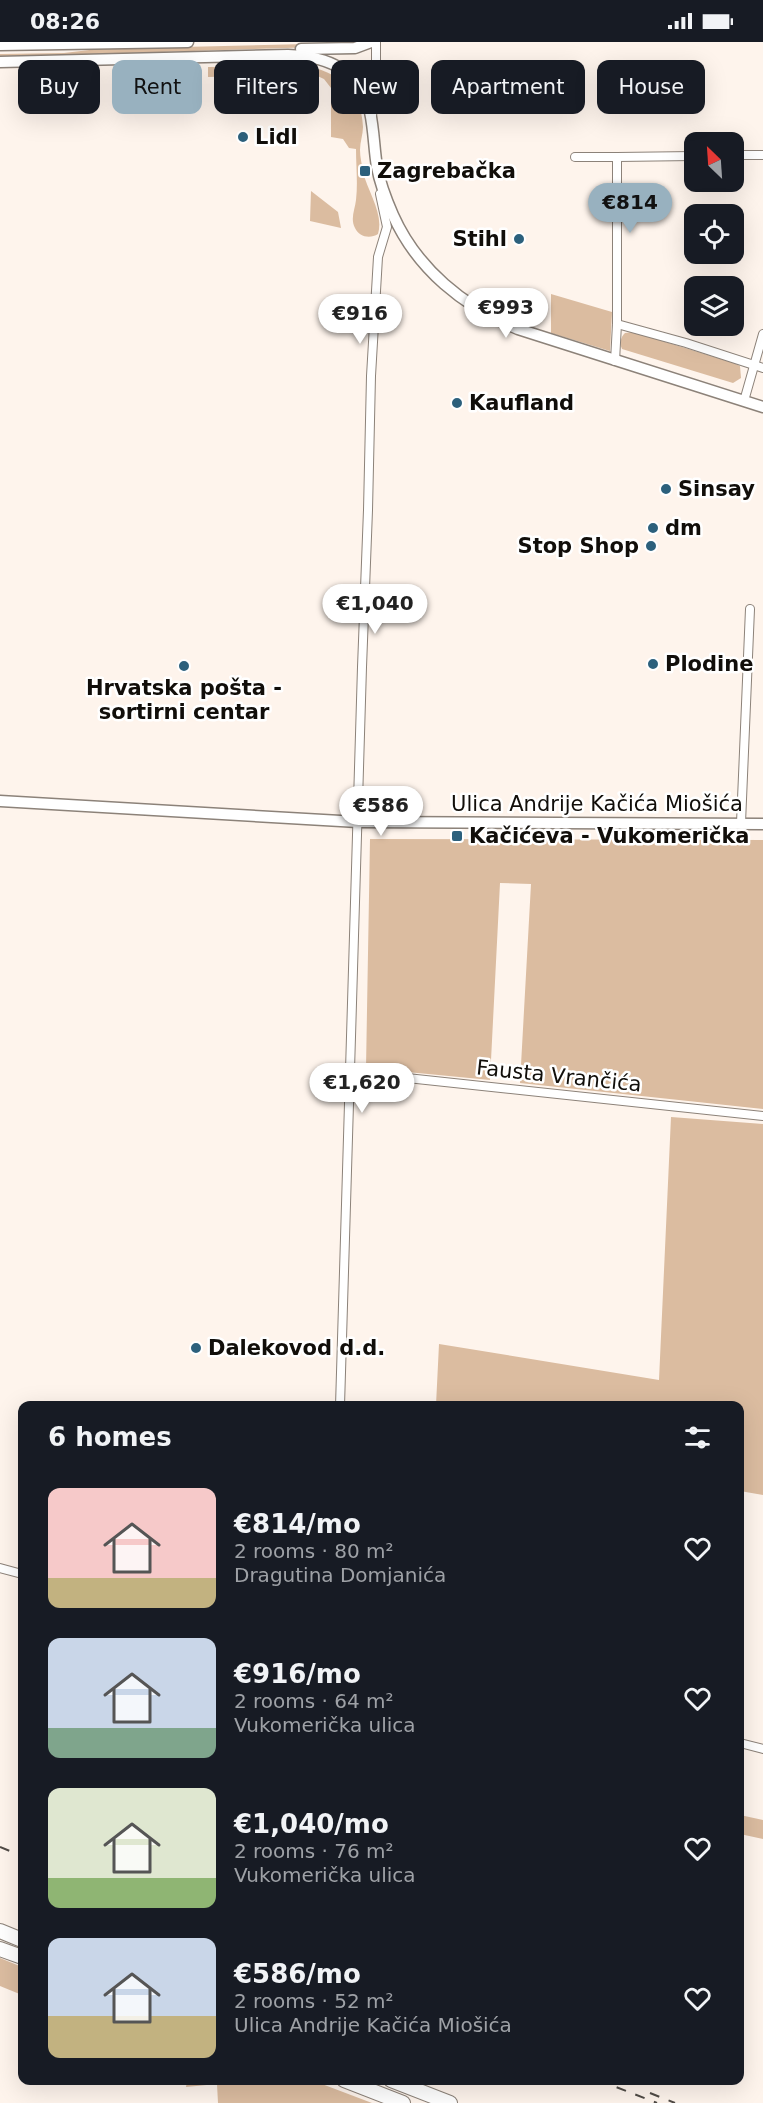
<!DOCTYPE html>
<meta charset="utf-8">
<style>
:root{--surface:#171b24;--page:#20242c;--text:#f1f3f6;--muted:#9ea1a6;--accent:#98b1bf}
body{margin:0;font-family:"DejaVu Sans",sans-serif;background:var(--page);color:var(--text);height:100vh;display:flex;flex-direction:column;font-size:22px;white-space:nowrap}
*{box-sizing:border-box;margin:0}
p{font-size:20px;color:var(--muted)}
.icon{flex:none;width:33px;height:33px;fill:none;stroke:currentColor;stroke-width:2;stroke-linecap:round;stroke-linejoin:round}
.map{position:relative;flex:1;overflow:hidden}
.details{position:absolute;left:18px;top:1359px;width:726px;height:684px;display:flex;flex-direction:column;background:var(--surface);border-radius:12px;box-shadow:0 6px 24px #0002}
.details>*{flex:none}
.banner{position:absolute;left:18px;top:18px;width:728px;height:54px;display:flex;gap:12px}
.needle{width:39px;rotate:335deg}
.tools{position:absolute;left:684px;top:90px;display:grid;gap:12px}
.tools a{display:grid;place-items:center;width:60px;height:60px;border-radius:12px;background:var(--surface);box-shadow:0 6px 24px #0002;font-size:30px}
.price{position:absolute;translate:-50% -51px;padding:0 14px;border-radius:21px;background:#fff;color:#222;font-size:20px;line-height:39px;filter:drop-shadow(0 2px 3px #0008)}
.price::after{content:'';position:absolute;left:50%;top:36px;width:18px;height:14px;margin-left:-9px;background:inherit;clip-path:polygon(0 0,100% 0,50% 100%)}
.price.selected{background:var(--accent);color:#111}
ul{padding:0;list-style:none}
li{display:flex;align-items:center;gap:18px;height:150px;padding:0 30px}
li span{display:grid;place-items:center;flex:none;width:168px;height:120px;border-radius:12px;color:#555}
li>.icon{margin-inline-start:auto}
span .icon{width:72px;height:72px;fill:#fffc;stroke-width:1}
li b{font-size:26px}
h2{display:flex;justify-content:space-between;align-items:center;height:72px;padding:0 30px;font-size:26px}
.pill{padding:0 21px;border-radius:12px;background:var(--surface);box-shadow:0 6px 24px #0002;font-size:21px;line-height:54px}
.pill.selected{background:var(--accent);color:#111}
.status{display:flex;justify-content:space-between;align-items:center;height:42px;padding:0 30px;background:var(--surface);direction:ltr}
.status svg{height:16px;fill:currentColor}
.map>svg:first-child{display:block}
.green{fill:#dbbca0}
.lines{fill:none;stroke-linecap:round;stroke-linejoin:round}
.street-casing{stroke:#8c8279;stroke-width:10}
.secondary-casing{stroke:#8c8279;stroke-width:13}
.highway-casing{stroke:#8c8279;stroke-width:16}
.street{stroke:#fff;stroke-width:8}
.secondary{stroke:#fff;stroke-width:10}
.highway{stroke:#fff;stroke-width:14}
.rail{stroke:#504b46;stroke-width:2;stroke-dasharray:10 10;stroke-linecap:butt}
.poi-dot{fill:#2c607c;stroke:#fff;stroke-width:2}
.labels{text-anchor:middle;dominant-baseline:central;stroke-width:5;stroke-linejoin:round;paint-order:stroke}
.poi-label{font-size:21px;font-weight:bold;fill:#110e0a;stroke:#fff;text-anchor:start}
.street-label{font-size:21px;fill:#110e0a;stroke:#fff}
</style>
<div class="status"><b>08:26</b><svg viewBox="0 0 49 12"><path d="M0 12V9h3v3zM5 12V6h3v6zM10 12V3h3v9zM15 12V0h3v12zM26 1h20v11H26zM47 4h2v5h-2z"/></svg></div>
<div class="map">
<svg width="763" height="2061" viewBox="0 0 763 2061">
<rect width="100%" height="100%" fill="#fef4ec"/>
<!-- green -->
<g class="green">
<polygon points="351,1 350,4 67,13 0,17 0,12 64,11 98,7"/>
<path d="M305,24C338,29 362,50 363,85C363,92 360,100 360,108C360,115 362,123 363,130C368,150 384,172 378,192C370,197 359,195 355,186C350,177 355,167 356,158C358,141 356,124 356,107L349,106L343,97L331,95V46L324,37L313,32V28L250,27L249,34L208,35V25Z"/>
<polygon points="311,149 338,170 341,186 310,179"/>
<polygon points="551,252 612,270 610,309 551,291"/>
<path d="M633,290L734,321L740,324L741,336L733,341L622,307C619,301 621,295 625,291Z"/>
<polygon points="370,797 763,798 763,1067 520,1041 531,842 500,841 490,1038 366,1026"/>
<polygon points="671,1075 763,1082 763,1453 740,1449 740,1364 436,1363 439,1302 659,1338"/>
<polygon points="740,1773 763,1778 763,1797 740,1792"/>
<polygon points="0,1916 22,1925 22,1953 0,1944"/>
<polygon points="187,2039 314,2039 372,2061 218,2061 217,2042 186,2045"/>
</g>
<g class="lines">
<!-- street casing -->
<g class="street-casing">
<g id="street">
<polyline points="372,73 376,51 376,0"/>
<polyline points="734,113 763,113"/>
<polyline points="575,115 617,115"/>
<polyline points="617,282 686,301 763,326"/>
<polyline points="615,319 617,282 617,115 694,114"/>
<polyline points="744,359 763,292"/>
<polyline points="741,781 750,567"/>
<polyline points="351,1030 763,1074"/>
<polyline points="340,1364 362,625 368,468 371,334 378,215 387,185 380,152"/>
<polyline points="0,1526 22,1532"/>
<polyline points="740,1701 763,1707"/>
</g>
</g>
<!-- secondary casing -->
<g class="secondary-casing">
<g id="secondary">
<polyline points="0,3 188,0"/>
<polyline points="301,7 355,6 371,0"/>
<path d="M0,20L288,13C327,14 361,28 370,70C374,88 374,107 377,125C380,142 386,157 393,173C417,227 464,265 518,287L763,365"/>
<polyline points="0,759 358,780 763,782"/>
</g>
</g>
<!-- highway casing -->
<g class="highway-casing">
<g id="highway">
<polyline points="0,1889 22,1898"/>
<polyline points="0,1907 22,1915"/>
<polyline points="344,2038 403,2061"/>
<polyline points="391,2038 450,2061"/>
</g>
</g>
<!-- street -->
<use href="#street" class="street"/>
<!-- secondary -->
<use href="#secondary" class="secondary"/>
<!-- highway -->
<use href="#highway" class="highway"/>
<!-- rail -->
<g class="rail">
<polyline points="0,1805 22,1814"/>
<polyline points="598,2038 657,2061"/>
<polyline points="650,2051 675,2061"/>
</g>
</g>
<!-- markers -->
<g class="poi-dot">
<circle cx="243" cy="95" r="6"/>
<rect x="359" y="123" width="12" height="12" rx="3"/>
<circle cx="519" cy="197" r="6"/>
<circle cx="457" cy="361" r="6"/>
<circle cx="666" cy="447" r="6"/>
<circle cx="653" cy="486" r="6"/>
<circle cx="651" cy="504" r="6"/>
<circle cx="653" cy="622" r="6"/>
<circle cx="184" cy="624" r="6"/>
<rect x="451" y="788" width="12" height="12" rx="3"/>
<circle cx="196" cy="1306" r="6"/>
</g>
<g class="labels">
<!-- poi labels -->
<g class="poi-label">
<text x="255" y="95">Lidl</text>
<text x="377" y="129">Zagrebačka</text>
<text x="507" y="197" text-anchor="end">Stihl</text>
<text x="469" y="361">Kaufland</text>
<text x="678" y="447">Sinsay</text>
<text x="665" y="486">dm</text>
<text x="639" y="504" text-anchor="end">Stop Shop</text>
<text x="665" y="622">Plodine</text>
<text x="184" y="646" text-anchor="middle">Hrvatska pošta -<tspan x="184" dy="24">sortirni centar</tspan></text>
<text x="469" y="794">Kačićeva - Vukomerička</text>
<text x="208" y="1306">Dalekovod d.d.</text>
</g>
<!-- street labels -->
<g class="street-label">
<text x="597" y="762">Ulica Andrije Kačića Miošića</text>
<text transform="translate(559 1034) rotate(6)">Fausta Vrančića</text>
</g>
</g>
</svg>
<div class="tools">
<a><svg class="needle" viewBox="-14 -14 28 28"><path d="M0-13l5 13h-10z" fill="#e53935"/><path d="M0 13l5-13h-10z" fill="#9ea1a6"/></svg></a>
<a><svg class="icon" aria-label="locate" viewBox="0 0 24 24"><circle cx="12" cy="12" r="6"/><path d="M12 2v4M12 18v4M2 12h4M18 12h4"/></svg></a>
<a><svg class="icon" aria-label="layers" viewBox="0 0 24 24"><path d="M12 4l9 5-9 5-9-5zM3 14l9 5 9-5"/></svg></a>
</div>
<b class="price selected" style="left:630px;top:192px">€814</b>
<b class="price" style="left:506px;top:297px">€993</b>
<b class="price" style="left:360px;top:303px">€916</b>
<b class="price" style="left:375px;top:593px">€1,040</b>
<b class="price" style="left:381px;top:795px">€586</b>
<b class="price" style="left:362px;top:1072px">€1,620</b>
<div class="banner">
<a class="pill">Buy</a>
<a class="pill selected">Rent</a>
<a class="pill">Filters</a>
<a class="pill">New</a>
<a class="pill">Apartment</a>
<a class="pill">House</a>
</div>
<section class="details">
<h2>6 homes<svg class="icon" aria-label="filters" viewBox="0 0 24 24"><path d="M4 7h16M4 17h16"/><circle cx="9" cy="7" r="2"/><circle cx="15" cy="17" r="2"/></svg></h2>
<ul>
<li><span style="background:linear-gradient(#f6c9c9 75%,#c2b280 0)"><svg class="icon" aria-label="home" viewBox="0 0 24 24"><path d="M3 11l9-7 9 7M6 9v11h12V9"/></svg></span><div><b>€814/mo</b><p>2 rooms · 80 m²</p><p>Dragutina Domjanića</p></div><svg class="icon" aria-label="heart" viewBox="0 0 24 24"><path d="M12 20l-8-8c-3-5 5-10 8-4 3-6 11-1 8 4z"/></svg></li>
<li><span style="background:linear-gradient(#c9d6e8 75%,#7fa58c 0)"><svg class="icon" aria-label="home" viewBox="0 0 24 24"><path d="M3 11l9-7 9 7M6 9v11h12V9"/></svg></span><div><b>€916/mo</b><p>2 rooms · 64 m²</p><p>Vukomerička ulica</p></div><svg class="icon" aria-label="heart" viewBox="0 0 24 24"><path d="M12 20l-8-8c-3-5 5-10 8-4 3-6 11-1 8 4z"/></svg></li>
<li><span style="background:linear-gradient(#dfe7d0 75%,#8fb573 0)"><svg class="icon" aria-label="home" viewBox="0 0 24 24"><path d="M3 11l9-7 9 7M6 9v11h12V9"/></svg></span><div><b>€1,040/mo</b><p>2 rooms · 76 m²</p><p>Vukomerička ulica</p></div><svg class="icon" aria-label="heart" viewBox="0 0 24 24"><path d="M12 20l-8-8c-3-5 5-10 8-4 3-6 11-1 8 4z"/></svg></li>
<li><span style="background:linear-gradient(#c9d6e8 65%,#c2b280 0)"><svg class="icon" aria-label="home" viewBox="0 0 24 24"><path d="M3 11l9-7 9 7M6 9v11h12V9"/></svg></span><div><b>€586/mo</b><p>2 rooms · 52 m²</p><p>Ulica Andrije Kačića Miošića</p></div><svg class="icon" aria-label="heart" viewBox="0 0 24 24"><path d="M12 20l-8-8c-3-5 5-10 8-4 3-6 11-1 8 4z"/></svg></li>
</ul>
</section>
</div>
